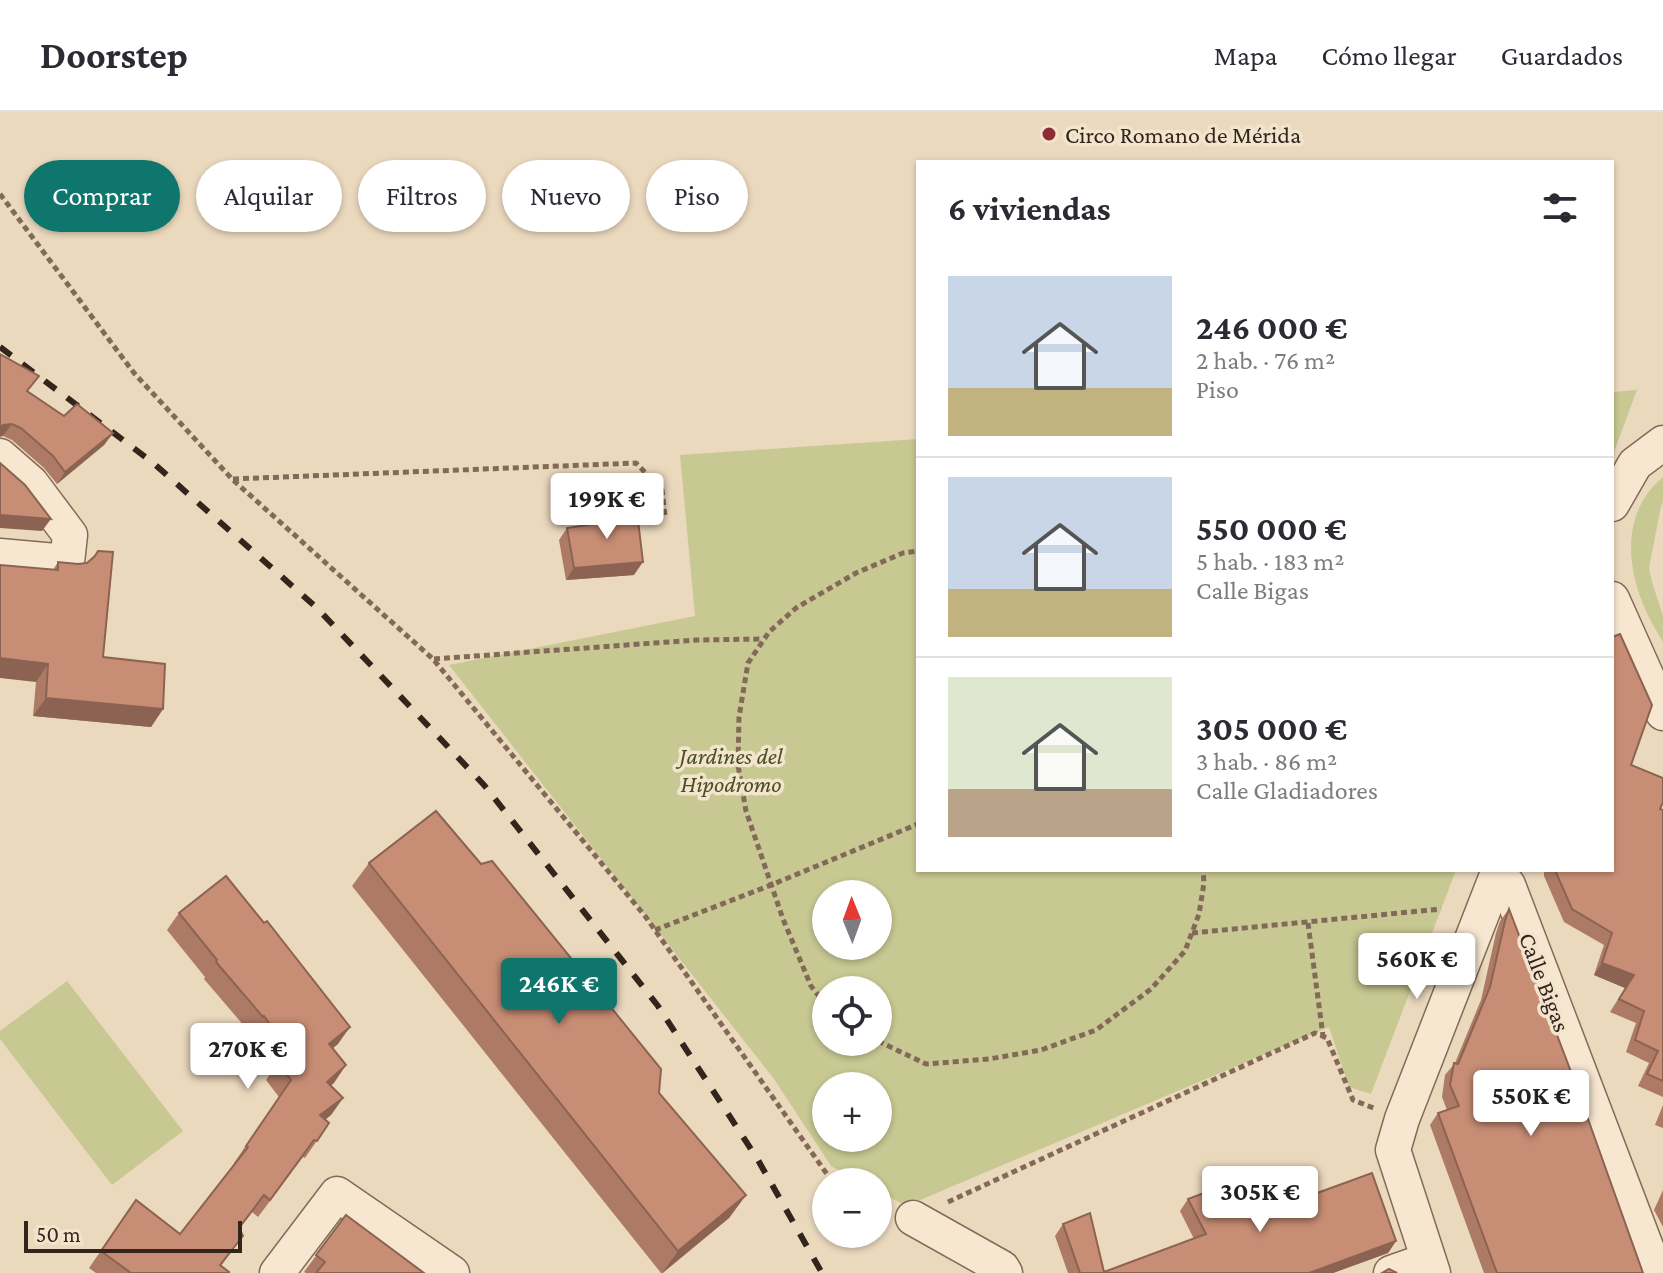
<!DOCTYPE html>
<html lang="es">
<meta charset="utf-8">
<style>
:root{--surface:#fff;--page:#f2f2f3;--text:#2b2b33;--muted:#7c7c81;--line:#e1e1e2;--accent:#0f766e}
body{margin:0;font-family:"Crimson Pro",serif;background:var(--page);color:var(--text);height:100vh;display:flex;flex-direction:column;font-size:30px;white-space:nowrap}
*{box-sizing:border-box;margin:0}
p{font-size:26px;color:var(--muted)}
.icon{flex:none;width:44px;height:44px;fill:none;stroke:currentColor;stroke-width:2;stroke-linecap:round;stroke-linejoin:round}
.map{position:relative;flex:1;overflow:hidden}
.panel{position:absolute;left:916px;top:48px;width:698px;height:712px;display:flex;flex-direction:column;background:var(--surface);border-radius:0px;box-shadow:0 2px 6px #0004}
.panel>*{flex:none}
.banner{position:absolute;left:24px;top:48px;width:760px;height:72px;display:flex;gap:16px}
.needle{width:52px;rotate:359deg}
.buttons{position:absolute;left:812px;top:768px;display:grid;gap:16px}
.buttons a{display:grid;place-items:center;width:80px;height:80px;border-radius:50%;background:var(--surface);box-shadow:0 2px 6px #0004;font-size:40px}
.scale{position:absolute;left:24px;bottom:20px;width:218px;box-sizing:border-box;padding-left:8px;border:4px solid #33241c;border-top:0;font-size:22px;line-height:28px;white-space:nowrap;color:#33241c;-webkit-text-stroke:6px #f3e4cd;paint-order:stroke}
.price{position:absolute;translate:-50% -68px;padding:0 18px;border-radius:8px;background:#fff;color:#222;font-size:26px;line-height:52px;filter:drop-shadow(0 2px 4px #0008)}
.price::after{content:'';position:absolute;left:50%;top:48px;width:24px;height:18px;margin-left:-12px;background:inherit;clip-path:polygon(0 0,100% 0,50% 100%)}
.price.active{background:var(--accent);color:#fff}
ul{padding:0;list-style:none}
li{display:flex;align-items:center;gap:24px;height:200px;padding:0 32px}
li+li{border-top:2px solid var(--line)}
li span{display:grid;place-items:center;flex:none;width:224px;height:160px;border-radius:0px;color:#555}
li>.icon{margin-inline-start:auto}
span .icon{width:96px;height:96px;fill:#fffc;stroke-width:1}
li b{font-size:34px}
h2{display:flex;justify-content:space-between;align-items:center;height:96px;padding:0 32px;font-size:34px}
.chip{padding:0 28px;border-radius:36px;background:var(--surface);box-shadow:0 2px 6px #0004;font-size:28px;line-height:72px}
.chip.active{background:var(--accent);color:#fff}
header{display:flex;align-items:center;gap:48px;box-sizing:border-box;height:112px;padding:0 40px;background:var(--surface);border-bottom:2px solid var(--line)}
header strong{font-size:38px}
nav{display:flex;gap:44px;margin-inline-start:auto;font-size:28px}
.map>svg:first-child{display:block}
.green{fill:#c8c893;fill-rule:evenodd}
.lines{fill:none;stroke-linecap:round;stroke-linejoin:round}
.minor-casing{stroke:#836a58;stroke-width:37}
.path{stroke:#836a58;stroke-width:5;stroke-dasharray:6 4;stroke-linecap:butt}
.minor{stroke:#f7e7d1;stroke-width:34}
.rail{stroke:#33241c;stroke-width:6;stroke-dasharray:14 14;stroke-linecap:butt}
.wall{fill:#ac7a65}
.shaded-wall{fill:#8c6352}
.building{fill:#c88e75;stroke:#8c6352;stroke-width:2}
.poi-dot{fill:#8f2b37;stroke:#f3e4cd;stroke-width:3}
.labels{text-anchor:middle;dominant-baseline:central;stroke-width:7;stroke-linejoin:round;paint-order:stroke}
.poi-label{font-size:24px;fill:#33241c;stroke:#f3e4cd;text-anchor:start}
.park-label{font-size:24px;font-style:italic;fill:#484e23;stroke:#f3e4cd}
.street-label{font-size:24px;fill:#33241c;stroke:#f3e4cd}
</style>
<header>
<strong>Doorstep</strong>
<nav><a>Mapa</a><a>Cómo llegar</a><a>Guardados</a></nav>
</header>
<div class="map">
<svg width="1663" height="1161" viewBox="0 0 1663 1161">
<rect width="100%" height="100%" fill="#ebd9be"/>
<!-- green -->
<g class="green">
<polygon points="1637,278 1612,345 1612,280"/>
<path d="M918,327V758H1456L1371,982L1349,975L1329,915L906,1094L878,1079V1070H861L831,1054L774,967L449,553L695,504L680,343ZM826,782H878V834H826ZM826,878H878V930H826ZM826,974H878V1026H826Z"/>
<path d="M1663,365V390L1661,394L1649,456L1652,470L1663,504V530C1656,518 1648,505 1643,492C1625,447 1624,398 1663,365Z"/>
<polygon points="67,869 183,1019 112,1073 0,927 0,919"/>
</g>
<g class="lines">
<!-- minor casing -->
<g class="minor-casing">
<g id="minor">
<polyline points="0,344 31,371 70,423 67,450 0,444"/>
<polyline points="1612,392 1635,352 1663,331"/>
<polyline points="1612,487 1663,601"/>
<polyline points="1498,762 1508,773 1656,1161"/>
<polyline points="913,1106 1002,1156 1005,1161"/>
<polyline points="277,1161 337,1082 452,1161"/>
<polyline points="1391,1161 1428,1148"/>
<polyline points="1433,1161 1393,1038 1402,1007 1499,758"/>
</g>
</g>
<!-- path -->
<g class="path">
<polyline points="0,82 134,261 232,367 433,547 645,804 829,1065 840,1070"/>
<polyline points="233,367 636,351 662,378 665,405"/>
<polyline points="434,547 696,528 763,527"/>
<polyline points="1308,811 1323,924"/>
<polyline points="655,818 771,773 918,712"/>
<polyline points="1192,821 1441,797"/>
<polyline points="826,893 811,874 783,807 746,699 738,653 739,605 748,551 769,520 796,496 856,461 903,441 918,439"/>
<polyline points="878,929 926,952 989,947 1041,938 1096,918 1151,877 1185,839 1199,802 1204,771 1203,758"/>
<polyline points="948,1090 1315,921 1327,926 1353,988 1376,997"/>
</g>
<!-- minor -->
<use href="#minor" class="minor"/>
<!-- rail -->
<polyline class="rail" points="0,235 152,350 316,495 484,673 658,894 758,1048 822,1161"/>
</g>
<!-- wall -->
<g class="wall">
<polygon points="28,280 64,304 113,321 104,333 57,372 44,356 12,328 3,324"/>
<polygon points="593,404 634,463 566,468 559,428 567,416 586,413"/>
<polygon points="98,439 103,545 163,597 151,615 33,604 36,570 53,458 58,450 78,452 87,451 92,447"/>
<polygon points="1631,653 1660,697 1663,698 1663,985 1638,974 1649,951 1626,940 1636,911 1610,900 1625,876 1594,863 1604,833 1564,810 1544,764 1544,758 1612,758"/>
<polygon points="369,751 659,981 746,1083 729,1106 663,1161 661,1161 352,774"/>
<polygon points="1509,797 1643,1161 1484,1161 1430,1013 1438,1001 1447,998 1442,985 1445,963 1455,951 1481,888 1496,821 1500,809"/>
<polygon points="179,801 338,932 333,936 346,953 331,973 343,986 331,1003 325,1008 329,1011 305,1046 303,1045 258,1105 252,1100 239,1117 243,1124 221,1154 228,1161 96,1161 89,1156 136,1088 180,1122 235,1052 234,1051 279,985 266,968 276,954 252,921 251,922 204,867 205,865 167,818"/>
<polygon points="1663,993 1663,1016 1655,1013"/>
<polygon points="1663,1078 1663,1115 1654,1098"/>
<polygon points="1244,1085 1265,1100 1396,1129 1388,1141 1333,1161 1068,1161 1055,1124 1063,1112 1104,1160 1194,1127 1180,1099 1188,1087"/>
<polygon points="346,1103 424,1161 306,1161 304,1160"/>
</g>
<!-- shaded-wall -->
<g class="shaded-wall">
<polygon points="12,312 3,324 0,325 0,315 3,313"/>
<polygon points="113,321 104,333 57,372 65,360"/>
<polygon points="0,403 51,407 42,419 0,416"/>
<polygon points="643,450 634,463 566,468 574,456"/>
<polygon points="0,546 48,552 36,570 0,566"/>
<polygon points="46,586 163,597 151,615 33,604"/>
<polygon points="1602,851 1634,863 1625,876 1594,863"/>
<polygon points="350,915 338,932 317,949 329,932"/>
<polygon points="346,953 334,971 315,987 327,970"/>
<polygon points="343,986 331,1003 308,1020 320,1003"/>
<polygon points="746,1083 729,1106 662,1161 678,1139"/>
<polygon points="1396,1129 1388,1141 1333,1161 1309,1161"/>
</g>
<!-- building -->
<g class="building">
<polygon points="0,242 39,264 27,279 64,304 77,292 113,321 65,360 53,344 21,316 12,312 3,313 0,315"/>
<polygon points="0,351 25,373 51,407 0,403"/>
<polygon points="637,400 643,450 574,456 567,416 594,412 593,404"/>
<polygon points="98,439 113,440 103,545 165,552 163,597 46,586 48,552 0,546 0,453 58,458 58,450 78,452 87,451 95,444"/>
<polygon points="1620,522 1652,593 1631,653 1663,666 1663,690 1660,697 1663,698 1663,969 1647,962 1658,939 1635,928 1644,899 1619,887 1634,863 1602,851 1612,821 1572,797 1555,758 1612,758 1612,525"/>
<polygon points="436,699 481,752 492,749 661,957 659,981 746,1083 678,1139 369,751"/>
<polygon points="226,764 264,811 267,809 350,915 329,932 346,953 327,970 343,986 320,1003 329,1011 317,1029 314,1028 270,1088 264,1083 239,1116 243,1124 220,1153 229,1160 228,1161 131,1161 101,1139 136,1088 180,1122 248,1035 246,1034 291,968 278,951 289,939 264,904 263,905 216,850 217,848 179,801"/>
<polygon points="1509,797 1573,965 1643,1161 1497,1161 1438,1001 1459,994 1450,973 1454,951 1458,952 1490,875 1505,809"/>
<polygon points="1372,1061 1396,1129 1309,1161 1080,1161 1063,1112 1090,1101 1104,1160 1206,1122 1188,1087 1238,1068 1244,1085 1258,1081 1265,1100"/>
<polygon points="346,1103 424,1161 316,1161 325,1150 316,1143"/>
<polygon points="1389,1157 1397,1161 1382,1161"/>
</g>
<!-- markers -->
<circle class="poi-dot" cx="1049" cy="22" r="8"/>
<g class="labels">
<!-- poi labels -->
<g class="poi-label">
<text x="1065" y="22">Circo Romano de Mérida</text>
</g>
<!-- park labels -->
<g class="park-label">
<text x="731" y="643">Jardines del<tspan x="731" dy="28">Hipodromo</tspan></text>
</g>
<!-- street labels -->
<g class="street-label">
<text transform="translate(1545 870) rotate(69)">Calle Bigas</text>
</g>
</g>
</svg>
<div class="buttons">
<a><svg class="needle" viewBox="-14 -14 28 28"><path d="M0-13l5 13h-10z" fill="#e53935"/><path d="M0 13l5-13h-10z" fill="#7c7c81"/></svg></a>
<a><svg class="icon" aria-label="locate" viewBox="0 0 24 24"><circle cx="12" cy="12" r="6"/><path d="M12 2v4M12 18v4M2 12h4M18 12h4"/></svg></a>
<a>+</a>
<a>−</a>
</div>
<div class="scale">50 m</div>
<b class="price" style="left:607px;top:429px">199K €</b>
<b class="price" style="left:1417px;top:889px">560K €</b>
<b class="price active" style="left:559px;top:914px">246K €</b>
<b class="price" style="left:248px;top:979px">270K €</b>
<b class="price" style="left:1531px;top:1026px">550K €</b>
<b class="price" style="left:1260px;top:1122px">305K €</b>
<div class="banner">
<a class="chip active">Comprar</a>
<a class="chip">Alquilar</a>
<a class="chip">Filtros</a>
<a class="chip">Nuevo</a>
<a class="chip">Piso</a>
</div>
<section class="panel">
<h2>6 viviendas<svg class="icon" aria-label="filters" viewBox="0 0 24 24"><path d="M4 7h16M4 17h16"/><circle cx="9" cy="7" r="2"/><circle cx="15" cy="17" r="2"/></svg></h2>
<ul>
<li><span style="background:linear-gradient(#c9d6e8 70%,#c2b280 0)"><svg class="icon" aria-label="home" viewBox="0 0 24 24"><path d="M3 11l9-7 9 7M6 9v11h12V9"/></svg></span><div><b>246 000 €</b><p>2 hab. · 76 m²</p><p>Piso</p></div></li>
<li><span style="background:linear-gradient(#c9d6e8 70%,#c2b280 0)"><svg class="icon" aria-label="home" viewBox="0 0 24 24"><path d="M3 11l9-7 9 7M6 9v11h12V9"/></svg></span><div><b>550 000 €</b><p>5 hab. · 183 m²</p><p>Calle Bigas</p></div></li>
<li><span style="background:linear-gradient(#dfe7d0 70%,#b9a48a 0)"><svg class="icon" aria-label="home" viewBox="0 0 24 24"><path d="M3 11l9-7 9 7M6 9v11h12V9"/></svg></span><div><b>305 000 €</b><p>3 hab. · 86 m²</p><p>Calle Gladiadores</p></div></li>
</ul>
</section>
</div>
